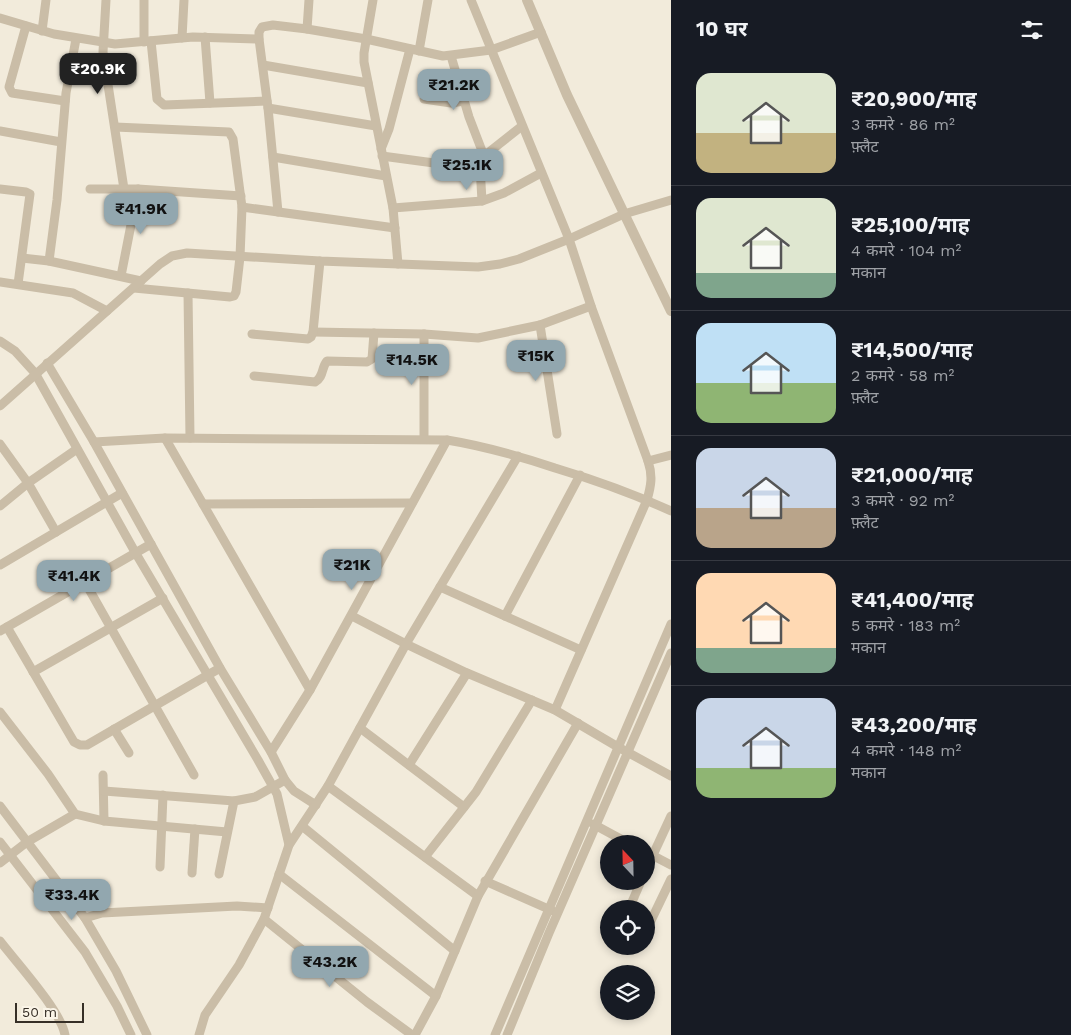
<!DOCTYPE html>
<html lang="hi">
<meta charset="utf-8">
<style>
:root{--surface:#171b24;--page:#20242c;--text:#f1f3f6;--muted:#9ea1a6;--line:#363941;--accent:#92a7af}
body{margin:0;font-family:"Work Sans","Noto Sans Devanagari",sans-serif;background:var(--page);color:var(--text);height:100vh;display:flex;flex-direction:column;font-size:19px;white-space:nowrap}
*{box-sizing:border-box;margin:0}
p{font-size:16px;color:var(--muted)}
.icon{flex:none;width:28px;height:28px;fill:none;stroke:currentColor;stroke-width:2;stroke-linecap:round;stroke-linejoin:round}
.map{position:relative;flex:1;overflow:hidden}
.panel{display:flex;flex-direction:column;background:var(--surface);width:400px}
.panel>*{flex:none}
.needle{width:32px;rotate:338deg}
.controls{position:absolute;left:600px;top:835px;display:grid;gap:10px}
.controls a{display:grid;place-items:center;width:55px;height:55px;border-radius:50%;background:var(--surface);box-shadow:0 2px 8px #0003;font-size:25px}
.scale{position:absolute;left:15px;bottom:12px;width:69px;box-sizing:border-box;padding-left:5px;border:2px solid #362f27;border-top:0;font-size:14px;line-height:18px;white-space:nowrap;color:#362f27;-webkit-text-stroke:4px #faf4e7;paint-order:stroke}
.price{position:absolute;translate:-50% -42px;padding:0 11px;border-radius:10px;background:var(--accent);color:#111;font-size:16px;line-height:32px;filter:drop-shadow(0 1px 2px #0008)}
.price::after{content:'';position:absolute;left:50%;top:30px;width:15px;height:11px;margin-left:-8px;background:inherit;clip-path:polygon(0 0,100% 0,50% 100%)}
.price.active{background:#222;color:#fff}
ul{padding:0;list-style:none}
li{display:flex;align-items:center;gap:15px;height:125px;padding:0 25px}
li+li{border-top:1px solid var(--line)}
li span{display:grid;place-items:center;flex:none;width:140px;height:100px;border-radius:15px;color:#555}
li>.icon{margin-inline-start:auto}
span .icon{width:60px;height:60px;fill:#fffc;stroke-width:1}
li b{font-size:21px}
h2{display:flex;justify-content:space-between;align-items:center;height:60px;padding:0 25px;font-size:21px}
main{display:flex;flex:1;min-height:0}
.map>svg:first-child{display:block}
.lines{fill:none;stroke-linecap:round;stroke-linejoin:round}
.minor{stroke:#cabda7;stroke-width:9}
.tertiary{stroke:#cabda7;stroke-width:10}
</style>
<main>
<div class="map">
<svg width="671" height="1035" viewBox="0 0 671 1035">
<rect width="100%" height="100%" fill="#f2ebdb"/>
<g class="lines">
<!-- minor -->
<g class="minor">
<polyline points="106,0 103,52 124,189"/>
<polyline points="373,0 364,53 364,62 393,208 398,264"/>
<path d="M471,0L569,239L591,306L648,461C653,476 651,486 647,500L555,710"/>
<polyline points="0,18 54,34 115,44 193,37 259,39"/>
<polyline points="26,26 9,87 12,93 65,101"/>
<polyline points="307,29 309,0"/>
<polyline points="42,31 46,0"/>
<polyline points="205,37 210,103"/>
<polyline points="182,38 184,0"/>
<polyline points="151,41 157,99 164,105 267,101"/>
<polyline points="144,42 144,0"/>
<polyline points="419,51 428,0"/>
<polyline points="451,56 469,117 484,156"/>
<polyline points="263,65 368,83"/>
<polyline points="424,99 451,103 464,101"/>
<polyline points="268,108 376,126"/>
<polyline points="115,127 229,132 233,139 242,207 240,257 236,292 234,296 230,297 134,288"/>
<polyline points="0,131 61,142"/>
<polyline points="381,149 389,129 410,49"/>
<polyline points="382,156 434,163 480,166"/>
<polyline points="273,157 386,176"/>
<polyline points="0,189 26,192 30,194 18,284"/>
<polyline points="90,189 138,189 241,196"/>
<polyline points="482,201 480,166 484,156 522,126"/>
<polyline points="242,207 395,228"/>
<polyline points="393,208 482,201 504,193 541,173"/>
<polyline points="278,212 268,108 259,39 259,32 262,27 273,25 307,29 366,39 443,56 491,50 541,32"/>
<polyline points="22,258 49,261 141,281"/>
<polyline points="49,261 57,200 66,93 76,39"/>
<polyline points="121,276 138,189"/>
<polyline points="0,282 73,293 107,311"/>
<polyline points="188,293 190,438"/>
<polyline points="540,325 557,434"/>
<polyline points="313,332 424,334 478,338 540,325 591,306"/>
<polyline points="252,334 308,339 311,337 313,332 320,261"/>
<polyline points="0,341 15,351 35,373 135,552 258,760 277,794 289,845"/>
<polyline points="47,363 94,442 220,668 271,752 285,780 294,791 316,805"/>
<path d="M254,376L315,382C324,377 321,368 327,361L367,362L372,359L374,333"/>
<polyline points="0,406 160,264 172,256 187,253 320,261 478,267 500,264 519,259 569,239 624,214 671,200"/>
<polyline points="165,438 310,690"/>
<polyline points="424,438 424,334"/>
<path d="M94,442L165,438L447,440C484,446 519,456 555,468C595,480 634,494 671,511"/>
<polyline points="0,444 28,483 56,532"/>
<polyline points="648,461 671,455"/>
<polyline points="203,504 412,503"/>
<polyline points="0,506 28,483 77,449"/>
<polyline points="0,565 122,493"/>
<polyline points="85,582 194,775"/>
<polyline points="440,587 581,650"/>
<polyline points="352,616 406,644 467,673 555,710 618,747 671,776"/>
<polyline points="505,616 580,475"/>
<polyline points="7,627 74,742 80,745 87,745 220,668"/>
<polyline points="0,631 151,544"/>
<polyline points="33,672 163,598"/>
<polyline points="0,712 48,774 75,814 104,821 227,832"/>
<polyline points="360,728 464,807"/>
<polyline points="114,729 129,753"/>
<polyline points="271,752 310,690 447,440"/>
<polyline points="409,765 467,673"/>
<polyline points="103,775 104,821"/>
<polyline points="328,786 478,896"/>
<polyline points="104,791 234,801 255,797 285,780"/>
<polyline points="0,806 85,918 116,971 147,1035"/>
<polyline points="593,824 630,844"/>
<polyline points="302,826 455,951"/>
<polyline points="0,842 85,952 117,1006 131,1035"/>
<polyline points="646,852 671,865"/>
<polyline points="425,857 476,792 532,700"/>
<polyline points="0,863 27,842 75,814"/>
<polyline points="160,867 163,795"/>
<polyline points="646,870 671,816"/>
<polyline points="192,873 195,829"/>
<polyline points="219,874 234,801"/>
<polyline points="279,874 436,996"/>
<polyline points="485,881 553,911"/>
<polyline points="629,909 641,881"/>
<polyline points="85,918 102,913 237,906 268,908"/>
<polyline points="264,919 367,1002 412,1035"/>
<polyline points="646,931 671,879"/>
<path d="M0,941C17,963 61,1011 65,1035"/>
<polyline points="199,1035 205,1015 239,965 264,919 289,845 328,786 406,644 518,456"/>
<polyline points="415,1035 436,996 478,896 578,723"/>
<polyline points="495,1035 671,624"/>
<polyline points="507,1035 549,933 671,653"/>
</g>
<!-- tertiary -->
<polyline class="tertiary" points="527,0 567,95 671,311"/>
</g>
</svg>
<div class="controls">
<a><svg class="needle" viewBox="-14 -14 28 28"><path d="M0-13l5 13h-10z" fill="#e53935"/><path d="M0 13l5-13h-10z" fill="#9ea1a6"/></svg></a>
<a><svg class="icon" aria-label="locate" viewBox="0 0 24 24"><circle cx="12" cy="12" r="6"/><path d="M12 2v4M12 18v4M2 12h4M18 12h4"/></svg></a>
<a><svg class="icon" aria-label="layers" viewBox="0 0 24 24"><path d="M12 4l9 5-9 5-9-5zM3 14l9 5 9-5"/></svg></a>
</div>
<div class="scale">50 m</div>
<b class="price active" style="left:98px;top:95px">₹20.9K</b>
<b class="price" style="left:454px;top:111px">₹21.2K</b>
<b class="price" style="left:467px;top:191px">₹25.1K</b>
<b class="price" style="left:141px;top:235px">₹41.9K</b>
<b class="price" style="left:536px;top:382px">₹15K</b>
<b class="price" style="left:412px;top:386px">₹14.5K</b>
<b class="price" style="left:352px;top:591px">₹21K</b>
<b class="price" style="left:74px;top:602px">₹41.4K</b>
<b class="price" style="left:72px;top:921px">₹33.4K</b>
<b class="price" style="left:330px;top:988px">₹43.2K</b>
</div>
<section class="panel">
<h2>10 घर<svg class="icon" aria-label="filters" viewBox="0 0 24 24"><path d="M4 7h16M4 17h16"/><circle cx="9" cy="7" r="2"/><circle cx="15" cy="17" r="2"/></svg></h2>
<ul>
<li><span style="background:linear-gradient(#dfe7d0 60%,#c2b280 0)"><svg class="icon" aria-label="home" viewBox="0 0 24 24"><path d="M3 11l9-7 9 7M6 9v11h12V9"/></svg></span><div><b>₹20,900/माह</b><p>3 कमरे · 86 m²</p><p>फ़्लैट</p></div></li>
<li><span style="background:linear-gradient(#dfe7d0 75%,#7fa58c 0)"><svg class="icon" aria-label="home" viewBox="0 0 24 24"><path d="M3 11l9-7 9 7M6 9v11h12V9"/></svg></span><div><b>₹25,100/माह</b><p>4 कमरे · 104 m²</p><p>मकान</p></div></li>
<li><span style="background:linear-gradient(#bfe0f5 60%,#8fb573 0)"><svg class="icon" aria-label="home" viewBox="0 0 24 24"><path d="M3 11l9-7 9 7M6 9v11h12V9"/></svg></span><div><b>₹14,500/माह</b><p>2 कमरे · 58 m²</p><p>फ़्लैट</p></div></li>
<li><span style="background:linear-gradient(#c9d6e8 60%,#b9a48a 0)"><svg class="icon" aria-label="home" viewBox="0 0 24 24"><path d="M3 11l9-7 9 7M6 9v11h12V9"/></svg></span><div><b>₹21,000/माह</b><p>3 कमरे · 92 m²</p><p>फ़्लैट</p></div></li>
<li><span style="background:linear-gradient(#ffd9b3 75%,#7fa58c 0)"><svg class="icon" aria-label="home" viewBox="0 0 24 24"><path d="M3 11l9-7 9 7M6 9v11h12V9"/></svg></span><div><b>₹41,400/माह</b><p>5 कमरे · 183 m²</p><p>मकान</p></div></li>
<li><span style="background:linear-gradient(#c9d6e8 70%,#8fb573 0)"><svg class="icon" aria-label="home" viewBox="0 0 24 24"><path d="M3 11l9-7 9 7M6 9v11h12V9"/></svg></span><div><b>₹43,200/माह</b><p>4 कमरे · 148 m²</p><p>मकान</p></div></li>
</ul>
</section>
</main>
